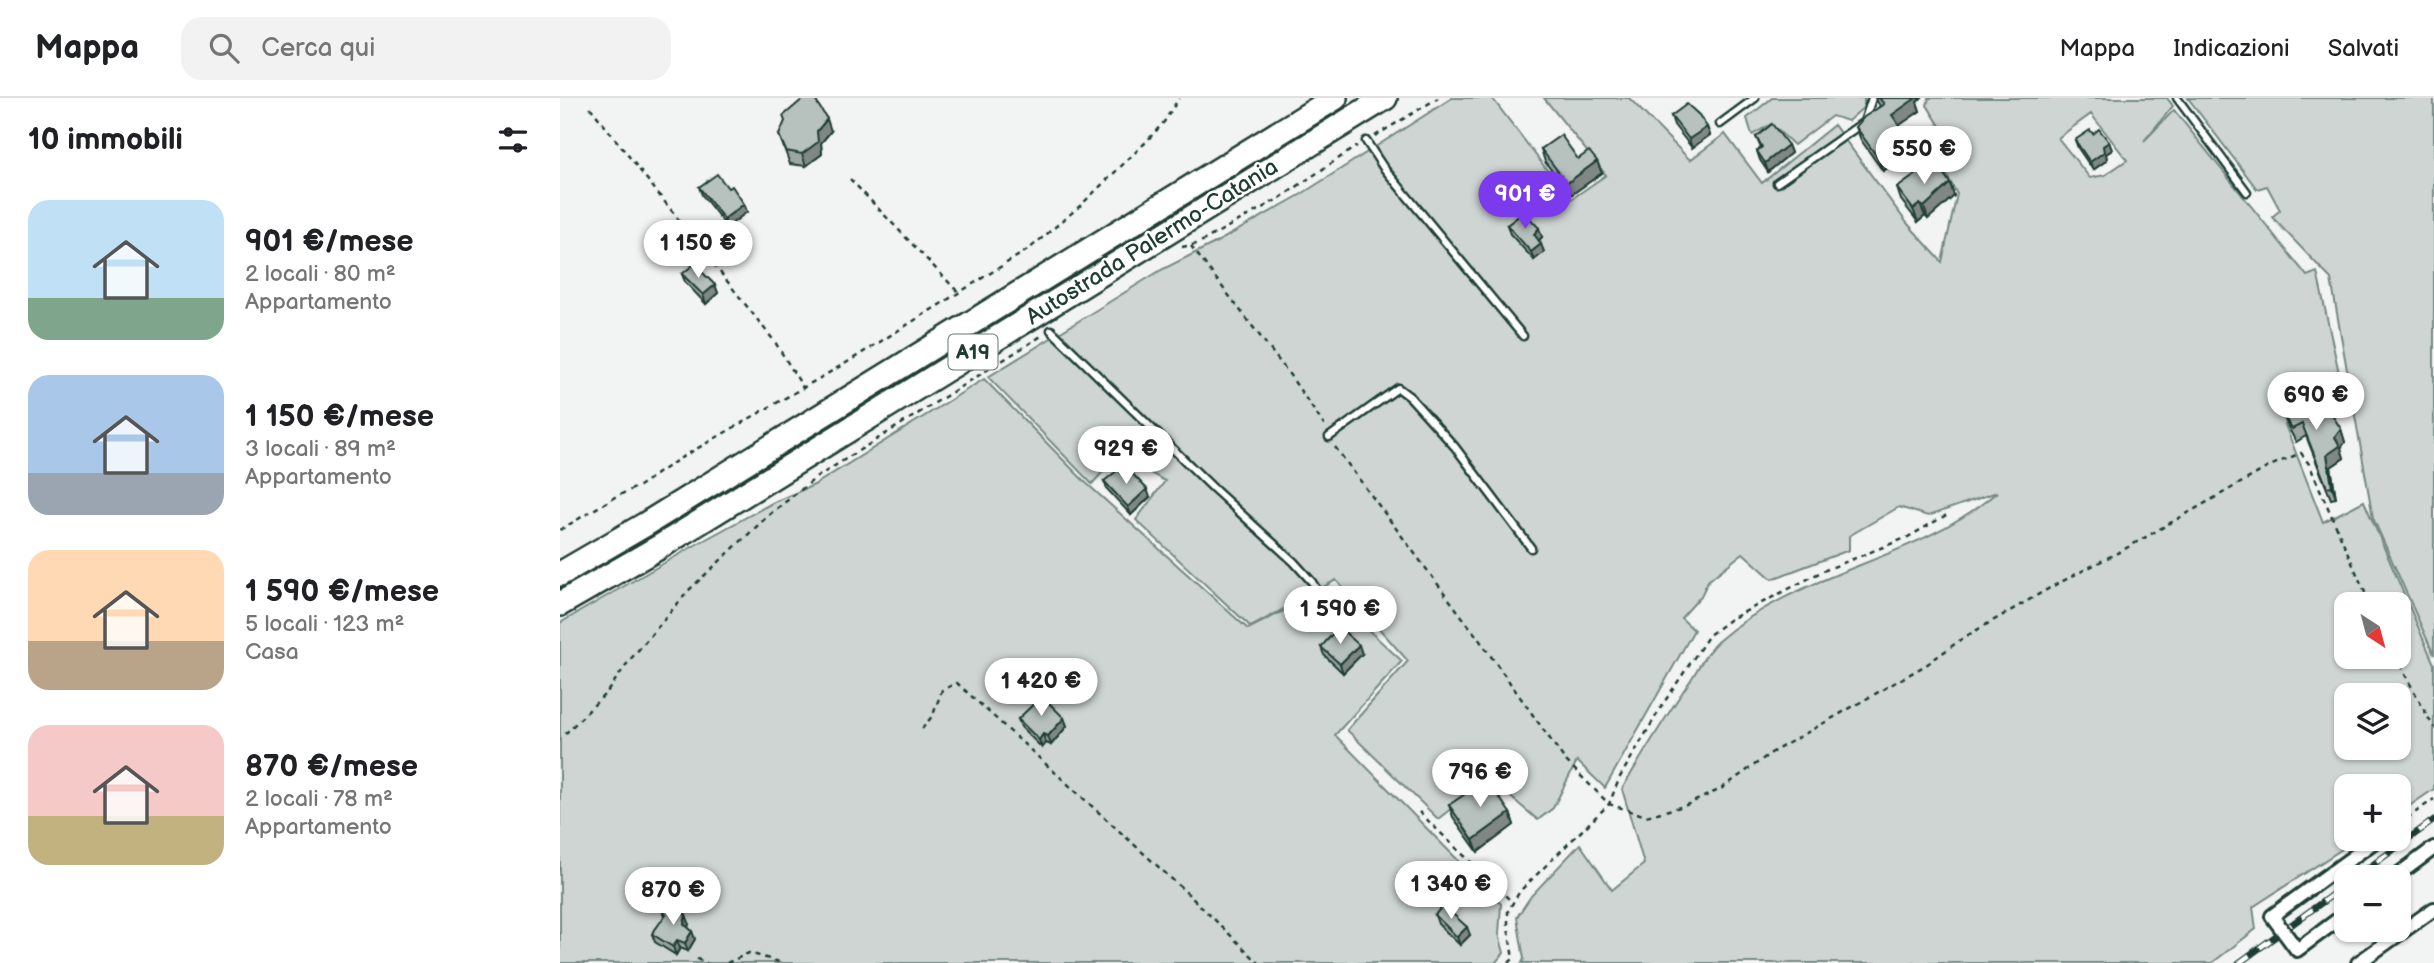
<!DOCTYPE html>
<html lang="it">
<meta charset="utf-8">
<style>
:root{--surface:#fff;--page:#f2f2f2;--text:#202124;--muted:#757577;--line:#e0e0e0;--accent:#7c3aed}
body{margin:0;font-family:"Balsamiq Sans",sans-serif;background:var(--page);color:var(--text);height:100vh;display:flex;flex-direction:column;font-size:26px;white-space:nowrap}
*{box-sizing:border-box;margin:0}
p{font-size:23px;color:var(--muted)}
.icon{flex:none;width:38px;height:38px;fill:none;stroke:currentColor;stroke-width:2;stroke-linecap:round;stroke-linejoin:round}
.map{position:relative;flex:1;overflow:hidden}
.panel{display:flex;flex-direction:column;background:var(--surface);width:560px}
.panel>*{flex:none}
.needle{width:46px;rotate:144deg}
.tools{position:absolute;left:1774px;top:494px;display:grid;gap:14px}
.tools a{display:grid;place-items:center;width:77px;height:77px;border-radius:14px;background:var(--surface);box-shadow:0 2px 5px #0004;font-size:35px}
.price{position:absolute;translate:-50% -60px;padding:0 16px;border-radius:24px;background:#fff;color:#222;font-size:23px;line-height:46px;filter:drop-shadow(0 2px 4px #0008)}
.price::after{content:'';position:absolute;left:50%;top:42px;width:21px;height:16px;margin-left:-10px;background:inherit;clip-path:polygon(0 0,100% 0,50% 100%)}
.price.on{background:var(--accent);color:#fff}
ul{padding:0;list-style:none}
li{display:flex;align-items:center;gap:21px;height:175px;padding:0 28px}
li span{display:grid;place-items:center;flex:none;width:196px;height:140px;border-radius:21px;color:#555}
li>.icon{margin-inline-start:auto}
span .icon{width:84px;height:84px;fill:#fffc;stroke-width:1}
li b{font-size:30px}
h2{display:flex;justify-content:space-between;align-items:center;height:84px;padding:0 28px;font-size:30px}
header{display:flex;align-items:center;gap:42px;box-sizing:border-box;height:98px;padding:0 35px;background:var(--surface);border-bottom:2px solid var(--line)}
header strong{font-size:33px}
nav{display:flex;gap:38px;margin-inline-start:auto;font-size:24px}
.search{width:490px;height:63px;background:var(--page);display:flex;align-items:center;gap:18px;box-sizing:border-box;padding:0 24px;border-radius:21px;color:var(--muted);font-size:26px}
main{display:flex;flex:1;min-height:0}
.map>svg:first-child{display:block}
.green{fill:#ced5d3;stroke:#768984;stroke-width:2;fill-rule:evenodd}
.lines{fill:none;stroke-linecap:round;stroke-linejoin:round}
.service-casing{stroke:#1f3d34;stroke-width:11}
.minor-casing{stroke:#1f3d34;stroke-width:18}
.motorway-casing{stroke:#1f3d34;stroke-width:28}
.path{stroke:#1f3d34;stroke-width:2.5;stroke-dasharray:5 5;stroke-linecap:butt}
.service{stroke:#fff;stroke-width:6}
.minor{stroke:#fff;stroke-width:12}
.motorway{stroke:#fff;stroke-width:23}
.rail-casing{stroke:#1f3d34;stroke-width:7}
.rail{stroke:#fff;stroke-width:4.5;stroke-dasharray:13;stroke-linecap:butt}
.minor-bridge-casing{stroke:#1f3d34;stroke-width:18;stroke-linecap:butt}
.minor-bridge{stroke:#fff;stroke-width:12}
.wall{fill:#9da6a3;stroke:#1f3d34;stroke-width:2}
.shaded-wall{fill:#808784;stroke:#1f3d34;stroke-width:2}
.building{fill:#b7c1bd;stroke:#1f3d34;stroke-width:2}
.labels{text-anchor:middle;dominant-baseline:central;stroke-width:5;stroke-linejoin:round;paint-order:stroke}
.shield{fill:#fff;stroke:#627771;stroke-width:2}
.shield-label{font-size:21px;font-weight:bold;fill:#1f3d34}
.street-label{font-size:23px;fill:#1f3d34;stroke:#fff}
</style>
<header>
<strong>Mappa</strong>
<div class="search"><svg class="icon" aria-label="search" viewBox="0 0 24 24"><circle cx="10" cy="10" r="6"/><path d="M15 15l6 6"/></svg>Cerca qui</div>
<nav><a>Mappa</a><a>Indicazioni</a><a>Salvati</a></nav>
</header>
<main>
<section class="panel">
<h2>10 immobili<svg class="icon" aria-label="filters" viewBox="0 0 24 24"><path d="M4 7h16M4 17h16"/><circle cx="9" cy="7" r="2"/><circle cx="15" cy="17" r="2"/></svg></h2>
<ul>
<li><span style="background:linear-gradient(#bfe0f5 70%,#7fa58c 0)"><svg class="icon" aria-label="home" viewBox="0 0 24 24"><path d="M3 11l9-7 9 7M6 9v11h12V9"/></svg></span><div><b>901 €/mese</b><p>2 locali · 80 m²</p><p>Appartamento</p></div></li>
<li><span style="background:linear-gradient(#a9c7e8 70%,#9aa5b1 0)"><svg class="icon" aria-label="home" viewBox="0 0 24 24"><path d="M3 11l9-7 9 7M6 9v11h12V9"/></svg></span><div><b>1 150 €/mese</b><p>3 locali · 89 m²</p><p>Appartamento</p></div></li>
<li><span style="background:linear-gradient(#ffd9b3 65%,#b9a48a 0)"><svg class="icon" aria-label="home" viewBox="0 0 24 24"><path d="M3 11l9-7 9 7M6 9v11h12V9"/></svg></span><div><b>1 590 €/mese</b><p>5 locali · 123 m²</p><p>Casa</p></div></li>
<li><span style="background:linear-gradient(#f6c9c9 65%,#c2b280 0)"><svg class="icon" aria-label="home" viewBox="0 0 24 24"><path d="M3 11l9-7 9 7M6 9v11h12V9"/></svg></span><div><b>870 €/mese</b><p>2 locali · 78 m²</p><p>Appartamento</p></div></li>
</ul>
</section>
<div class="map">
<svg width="1874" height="865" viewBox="0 0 1874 865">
<rect width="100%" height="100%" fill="#f2f3f3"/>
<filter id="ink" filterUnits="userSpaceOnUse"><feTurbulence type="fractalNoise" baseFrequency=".0143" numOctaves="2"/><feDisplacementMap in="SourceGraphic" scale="14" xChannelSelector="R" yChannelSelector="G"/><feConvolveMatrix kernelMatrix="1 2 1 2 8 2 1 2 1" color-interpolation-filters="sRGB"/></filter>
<g filter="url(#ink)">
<!-- green -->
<g class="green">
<path d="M892,0H932L1010,102L1046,77L984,0H1069L1130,62L1165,36L1202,85L1274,27L1347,125L1382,164L1397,96L1370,47L1383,33L1367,7L1369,0H1607L1613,8L1584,43L1614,12L1747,178L1757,174L1784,298L1725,327L1763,424L1804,403L1874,566V691L1839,715V688H1787V740H1799L1693,809L1696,831L1652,865H962L964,861L957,819L971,798L1020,746L1052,792L1084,766L1062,691C1084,654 1106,618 1130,583C1138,571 1146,554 1157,544C1238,472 1356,464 1437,394L1368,418L1339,409L1289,438V452L1212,481L1183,455L1148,483L1141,498L1121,520L1134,532L1045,690L1017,663L993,710L978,722L929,681L878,721L787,632L848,563L776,482L691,529L576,422L605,383L558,357L532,386L428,279L601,172L655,145L740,97ZM1531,16L1567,62L1545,77L1530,80L1498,40ZM1787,506H1839V558H1787ZM1787,597H1839V649H1787Z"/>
<polygon points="1212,0 1304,0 1304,9 1288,23 1272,18 1234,47 1211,26 1192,37 1187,20"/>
<polygon points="1628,0 1874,0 1874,557 1813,420 1771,181 1712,119 1720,112 1707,88 1697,91"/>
<polygon points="424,281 524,383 688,531 765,492 842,563 775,637 941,806 939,836 944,855 935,865 0,865 0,525 139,445 214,404 254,387"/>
</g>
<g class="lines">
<!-- service casing -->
<g class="service-casing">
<g id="service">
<polyline points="1617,0 1687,94"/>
<polyline points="1160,26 1195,0"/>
<polyline points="806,43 823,69 963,238"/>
<polyline points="1217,85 1304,24 1312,0"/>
<polyline points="491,232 654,391 734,464 752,484 777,525"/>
<polyline points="769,339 838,290 850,299 895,349 971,450"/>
</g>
</g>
<!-- minor casing -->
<g class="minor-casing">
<g id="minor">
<polyline points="1835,779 1874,750"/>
<polyline points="1798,865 1874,811"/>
</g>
</g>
<!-- motorway casing -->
<g class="motorway-casing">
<g id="motorway">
<polyline points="0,476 86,426 775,0"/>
<polyline points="0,506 101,448 825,0"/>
</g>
</g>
<!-- path -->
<g class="path">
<polyline points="30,9 215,244 244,291"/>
<polyline points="815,38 878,0"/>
<polyline points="290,81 399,195"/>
<polyline points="631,148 729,276 764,327"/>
<polyline points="622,149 637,146 720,100 797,48"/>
<polyline points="775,349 918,540 1005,662 1049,706 1086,718 1124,708 1161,691 1211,655 1366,567 1403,540 1495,487 1563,452 1712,367 1741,355 1749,366 1810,506"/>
<polyline points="0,432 55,399 79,388 119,361 286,265 469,151 520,108 585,45 604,24 619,0"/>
<polyline points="1835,558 1874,630"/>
<polyline points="362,631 373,617 382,592 397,585 626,794 699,865"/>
<polyline points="5,636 47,594 69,563 130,491 210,416 257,379 483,237"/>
<polyline points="859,714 953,805"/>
<polyline points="1839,726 1874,701"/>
<polyline points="137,861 147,865"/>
<polyline points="167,865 189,855 223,865"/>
<polyline points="949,865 953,861 948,829 948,813 960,793 1049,706 1060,679 1103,606 1149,537 1169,522 1263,473 1348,439 1390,415"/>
</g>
<!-- service -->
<use href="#service" class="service"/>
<!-- minor -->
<use href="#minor" class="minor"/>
<!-- motorway -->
<use href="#motorway" class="motorway"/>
<!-- rail casing -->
<g class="rail-casing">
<g id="rail">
<polyline points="1796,779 1874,722"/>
<polyline points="1679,865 1787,786"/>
</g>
</g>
<!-- rail -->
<use href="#rail" class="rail"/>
<!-- minor-bridge casing -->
<g class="minor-bridge-casing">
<polyline id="minor-bridge" points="1787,815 1737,852 1712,818 1819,740"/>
</g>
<!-- minor-bridge -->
<use href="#minor-bridge" class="minor-bridge"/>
</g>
<!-- wall -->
<g class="wall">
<polygon points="1315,0 1361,0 1357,4 1360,13 1339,27 1348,40 1353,52 1323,73 1301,42 1296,29 1320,8"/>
<polygon points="1111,18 1147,29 1150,37 1132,50 1114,27"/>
<polygon points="271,33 261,45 262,56 246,68 230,66 219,37"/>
<polygon points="1533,36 1549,44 1552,52 1546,56 1547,62 1533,72 1518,50 1515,42"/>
<polygon points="1196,39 1228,47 1231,55 1208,74 1200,62 1197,53 1201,50"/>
<polygon points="981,51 1018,61 1042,75 1011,97 985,64"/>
<polygon points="1390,85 1394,98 1368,121 1365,118 1358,124 1341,102 1337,90"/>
<polygon points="139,89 168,90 184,106 187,114 167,129 142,97"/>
<polygon points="947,127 982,139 979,143 984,154 974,162 950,136"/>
<polygon points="122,176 155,187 158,195 146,206 125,184"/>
<polygon points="1723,317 1753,320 1781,331 1785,344 1781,350 1784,360 1771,369 1776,400 1771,401 1746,338 1736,344 1728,329"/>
<polygon points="544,383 590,399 571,417 547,391"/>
<polygon points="761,549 802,556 783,575 764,557"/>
<polygon points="504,620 507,628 491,647 486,645 482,650 461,629 458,621"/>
<polygon points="889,707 950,715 954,727 918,754 893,719"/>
<polygon points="104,815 126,817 129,825 128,829 135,841 128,853 120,850 116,857 95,844 92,836 106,818"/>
<polygon points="875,817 910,837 900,847 878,826"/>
</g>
<!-- shaded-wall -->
<g class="shaded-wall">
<polygon points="1354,0 1361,0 1357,4 1360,13 1337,29 1332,17"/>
<polygon points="267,21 271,33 261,45 262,56 246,68 242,56 257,33"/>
<polygon points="1147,29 1150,37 1132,50 1129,41"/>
<polygon points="1348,40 1353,52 1323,73 1318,60"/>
<polygon points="1549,44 1552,52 1546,56 1547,62 1533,72 1530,64 1543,48"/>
<polygon points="1228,47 1231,55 1208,74 1205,65"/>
<polygon points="1037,63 1042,75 1011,97 1007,85"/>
<polygon points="1390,85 1394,98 1368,121 1364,109"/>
<polygon points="184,106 187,114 167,129 164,121"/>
<polygon points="1360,106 1365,118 1358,124 1353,111"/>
<polygon points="979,130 982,139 977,144 974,136"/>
<polygon points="981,146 984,154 974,162 971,154"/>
<polygon points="155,187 158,195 146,206 143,197"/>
<polygon points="1781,331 1785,344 1781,350 1784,360 1771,369 1776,400 1772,388 1767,357 1775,339"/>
<polygon points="587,391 590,399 571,417 568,409"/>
<polygon points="799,547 802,556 783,575 780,566"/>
<polygon points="504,620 507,628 491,647 488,638"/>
<polygon points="483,636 486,645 482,650 479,642"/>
<polygon points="950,715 954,727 918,754 913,742"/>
<polygon points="126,817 129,825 127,834 124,826"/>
<polygon points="907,829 910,837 900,847 897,839"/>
<polygon points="132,833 135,841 128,853 125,845"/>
<polygon points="117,842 120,850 116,857 113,849"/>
</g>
<!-- building -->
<g class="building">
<polygon points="244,0 254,0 267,21 257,33 258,44 242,56 226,53 219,37 225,23 223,18"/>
<polygon points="1319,0 1356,0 1332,17 1348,40 1318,60 1296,29 1304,19 1324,6"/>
<polygon points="1127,6 1139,17 1147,29 1129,41 1111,18"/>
<polygon points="1212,26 1228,47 1205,65 1197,53 1202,49 1196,39"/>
<polygon points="1539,31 1549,44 1543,48 1544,54 1530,64 1515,42 1530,32 1533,36"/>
<polygon points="1001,37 1018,61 1029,53 1037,63 1007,85 981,51"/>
<polygon points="1375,63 1390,85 1364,109 1360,106 1353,111 1337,90"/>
<polygon points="157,76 168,90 172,88 184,106 164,121 139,89"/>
<polygon points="964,114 979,130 974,136 981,146 971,154 947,127"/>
<polygon points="134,166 155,187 143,197 122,176"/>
<polygon points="1736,291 1753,320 1769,312 1781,331 1775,339 1780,348 1767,357 1772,388 1767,389 1742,326 1732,331 1723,317 1736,311 1729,294"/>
<polygon points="564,367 587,391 568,409 544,383"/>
<polygon points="779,529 799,547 780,566 761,549"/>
<polygon points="482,598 504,620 488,638 483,636 479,642 458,621"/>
<polygon points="927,681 950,715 913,742 889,707"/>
<polygon points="110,805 126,817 124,826 132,833 125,845 117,842 113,849 92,836 106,816 104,815"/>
<polygon points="883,807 907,829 897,839 875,817"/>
</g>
</g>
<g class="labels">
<!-- shield labels -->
<rect class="shield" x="388.5" y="236.5" width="49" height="35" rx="5"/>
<g class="shield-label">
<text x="413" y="254">A19</text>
</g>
<!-- street labels -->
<g class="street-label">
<text transform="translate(592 144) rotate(-32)">Autostrada Palermo-Catania</text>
</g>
</g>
</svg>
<div class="tools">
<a><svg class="needle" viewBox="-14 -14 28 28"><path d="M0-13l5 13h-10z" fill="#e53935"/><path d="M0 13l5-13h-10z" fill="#757577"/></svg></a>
<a><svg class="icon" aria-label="layers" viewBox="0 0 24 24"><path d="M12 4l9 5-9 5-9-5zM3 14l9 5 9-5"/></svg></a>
<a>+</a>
<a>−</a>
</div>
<b class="price" style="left:1364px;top:88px">550 €</b>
<b class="price on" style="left:965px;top:133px">901 €</b>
<b class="price" style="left:138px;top:182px">1 150 €</b>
<b class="price" style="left:1756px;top:334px">690 €</b>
<b class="price" style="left:566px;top:388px">929 €</b>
<b class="price" style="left:780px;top:548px">1 590 €</b>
<b class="price" style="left:481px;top:620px">1 420 €</b>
<b class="price" style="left:920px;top:711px">796 €</b>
<b class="price" style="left:891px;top:823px">1 340 €</b>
<b class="price" style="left:113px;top:829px">870 €</b>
</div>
</main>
